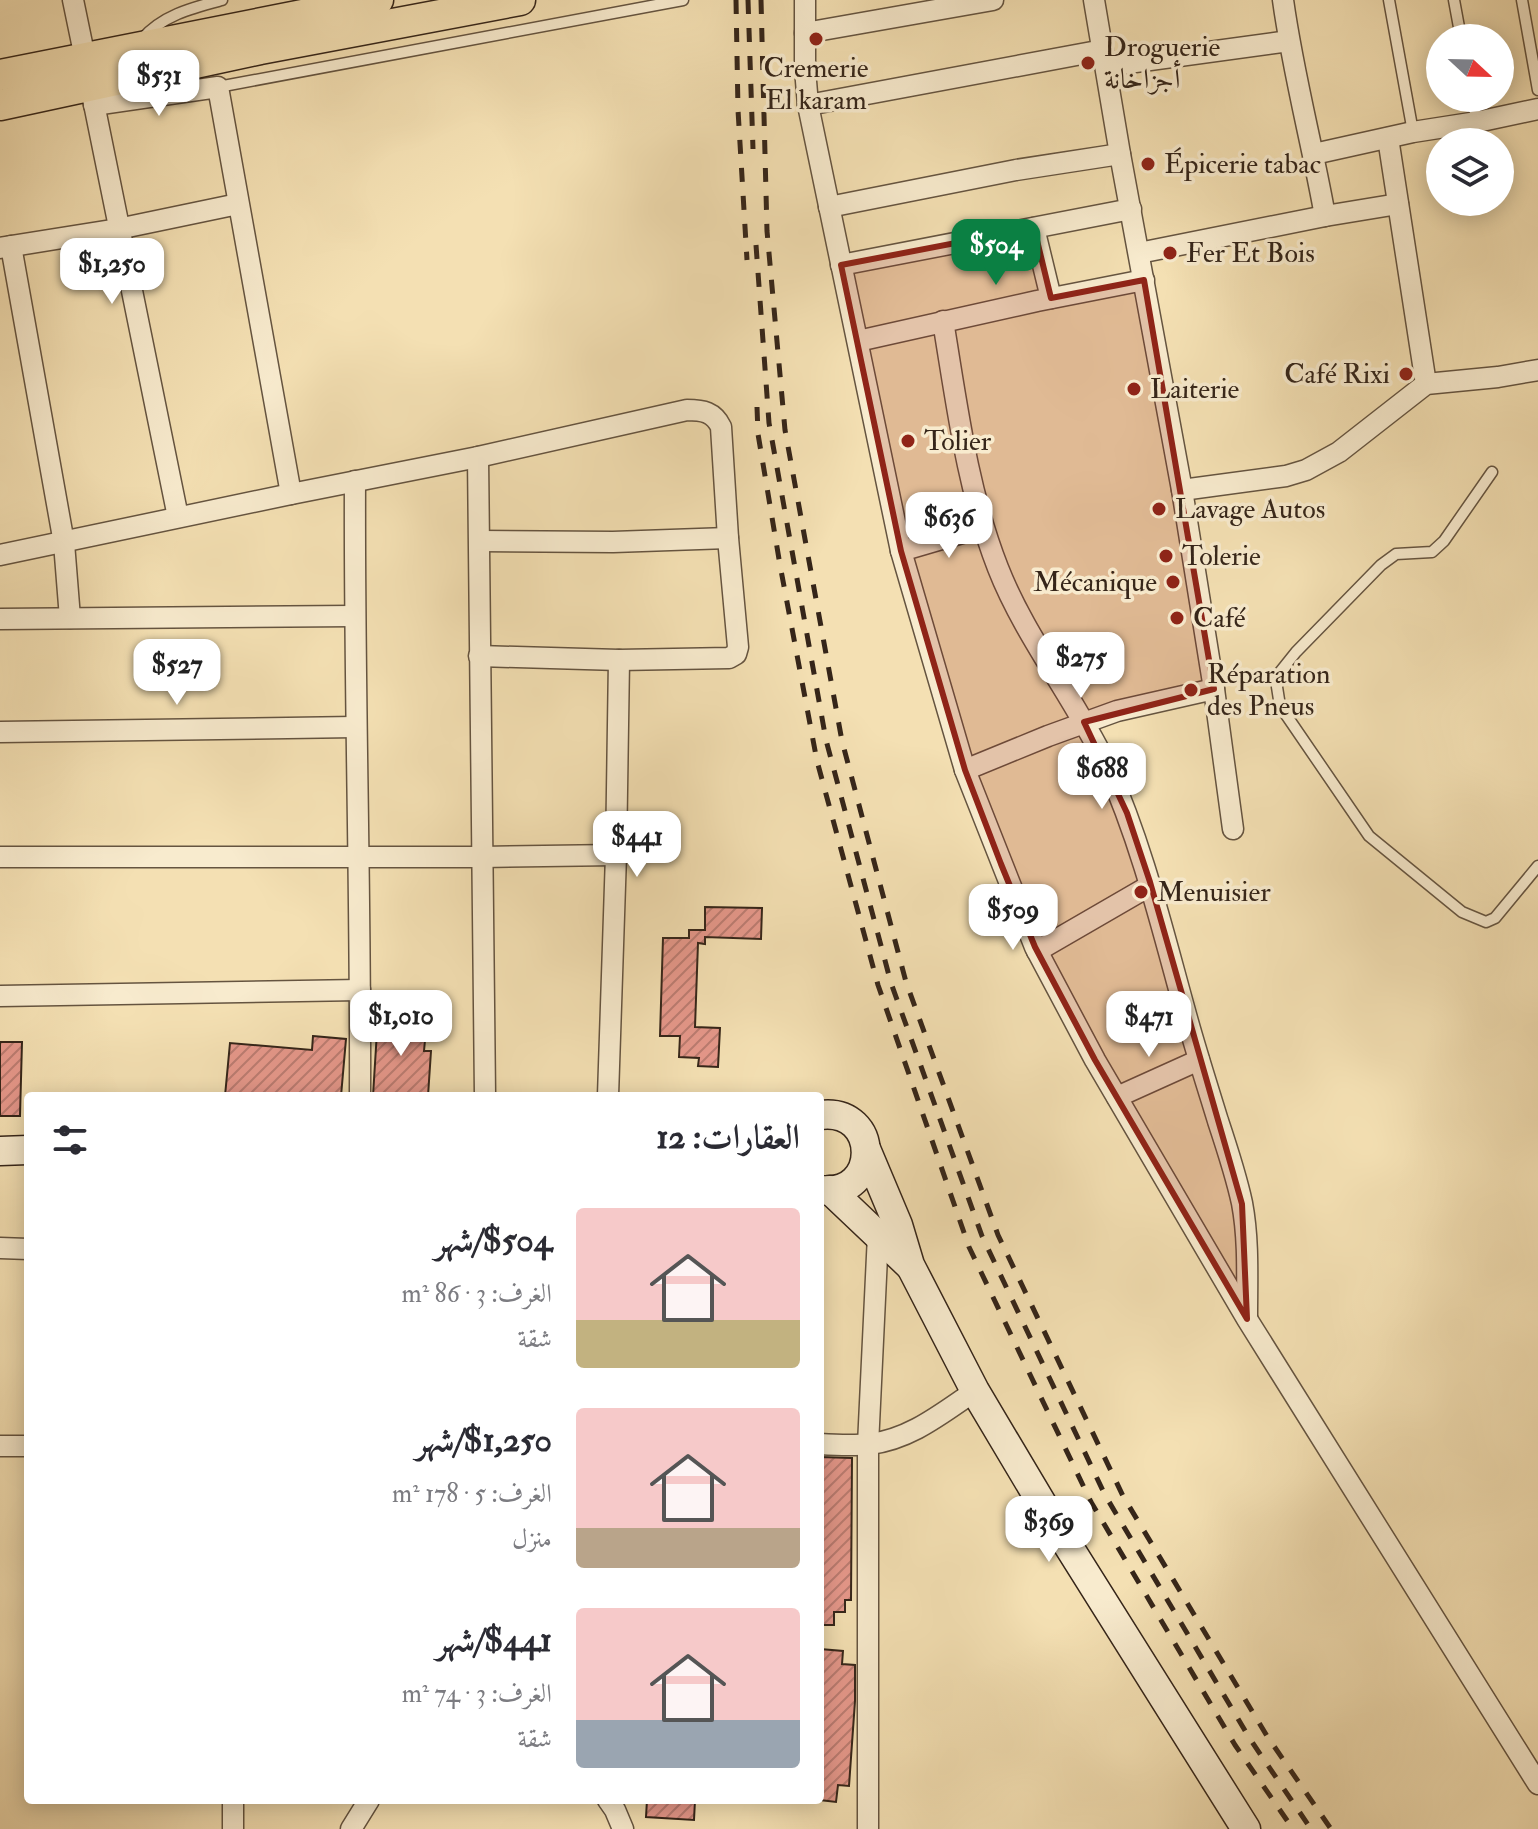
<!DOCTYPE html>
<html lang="ar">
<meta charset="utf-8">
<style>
:root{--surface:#fff;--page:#f7f7f7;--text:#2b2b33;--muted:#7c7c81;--accent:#0b8043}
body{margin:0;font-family:"IM FELL Double Pica",Amiri,serif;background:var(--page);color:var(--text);direction:rtl;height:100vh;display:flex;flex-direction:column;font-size:30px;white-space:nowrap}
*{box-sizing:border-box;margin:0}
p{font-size:26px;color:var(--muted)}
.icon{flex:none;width:44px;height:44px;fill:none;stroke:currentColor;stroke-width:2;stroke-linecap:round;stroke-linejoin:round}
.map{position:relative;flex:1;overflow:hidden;direction:ltr}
.details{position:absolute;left:24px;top:1092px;width:800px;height:712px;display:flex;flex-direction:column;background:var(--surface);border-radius:8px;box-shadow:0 4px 20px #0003;direction:rtl}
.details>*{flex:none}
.needle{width:52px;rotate:112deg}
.fabs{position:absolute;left:1426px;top:24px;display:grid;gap:16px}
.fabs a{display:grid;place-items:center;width:88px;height:88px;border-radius:50%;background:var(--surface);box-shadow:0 4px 20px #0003;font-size:40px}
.price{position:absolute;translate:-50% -68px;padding:0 18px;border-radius:16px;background:#fff;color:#222;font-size:26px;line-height:52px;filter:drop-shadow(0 2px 4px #0008)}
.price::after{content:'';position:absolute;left:50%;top:48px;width:24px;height:18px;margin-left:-12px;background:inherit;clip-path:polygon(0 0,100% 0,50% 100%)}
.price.active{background:var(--accent);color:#fff}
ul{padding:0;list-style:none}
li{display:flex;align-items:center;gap:24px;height:200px;padding:0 24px}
li span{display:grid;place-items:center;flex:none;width:224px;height:160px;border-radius:8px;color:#555}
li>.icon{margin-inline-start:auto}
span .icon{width:96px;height:96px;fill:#fffc;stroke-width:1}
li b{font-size:34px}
h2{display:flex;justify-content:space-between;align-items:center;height:96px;padding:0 24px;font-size:34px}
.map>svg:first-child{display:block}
.building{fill:url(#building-hatch);stroke:#352519;stroke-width:2}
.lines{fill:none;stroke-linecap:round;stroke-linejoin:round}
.lane-casing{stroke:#655440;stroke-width:13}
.street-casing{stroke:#655440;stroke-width:23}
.secondary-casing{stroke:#352519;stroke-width:31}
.primary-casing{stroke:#352519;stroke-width:33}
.lane{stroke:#f8ebce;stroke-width:10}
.street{stroke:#f8ebce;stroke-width:20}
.secondary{stroke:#f8ebce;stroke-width:28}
.primary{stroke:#f4e0b3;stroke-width:30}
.rail{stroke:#352519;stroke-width:5;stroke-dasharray:14 14;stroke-linecap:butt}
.marked{fill:#8f2418;fill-opacity:0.2;stroke:#8f2418;stroke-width:6;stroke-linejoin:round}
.poi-dot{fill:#8f2418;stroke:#f8ebce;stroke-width:3}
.labels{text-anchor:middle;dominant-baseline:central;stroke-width:7;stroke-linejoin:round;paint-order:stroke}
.poi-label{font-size:28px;fill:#352519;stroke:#f8ebce;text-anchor:start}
</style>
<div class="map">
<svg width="1538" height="1829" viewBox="0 0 1538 1829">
<defs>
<pattern id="building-hatch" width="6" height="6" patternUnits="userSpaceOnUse" patternTransform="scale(2)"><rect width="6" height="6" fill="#e6988b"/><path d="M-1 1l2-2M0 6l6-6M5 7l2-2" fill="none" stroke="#bb7c71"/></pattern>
</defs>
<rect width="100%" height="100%" fill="#f4e0b3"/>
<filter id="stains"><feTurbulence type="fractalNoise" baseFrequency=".0025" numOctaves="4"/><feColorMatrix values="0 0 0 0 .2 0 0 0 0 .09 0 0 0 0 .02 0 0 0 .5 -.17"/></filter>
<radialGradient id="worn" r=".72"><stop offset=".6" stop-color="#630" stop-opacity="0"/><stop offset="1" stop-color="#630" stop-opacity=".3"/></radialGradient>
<!-- building -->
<g class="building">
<polygon points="705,907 762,908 761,939 705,937 705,944 698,943 695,1027 720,1028 718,1067 698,1066 699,1058 679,1057 680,1036 660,1036 663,938 689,938 689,930 705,930"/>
<polygon points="378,1015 427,1019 424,1051 431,1051 428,1096 373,1096"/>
<polygon points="313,1036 346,1039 341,1096 225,1096 230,1043 312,1050"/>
<polygon points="0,1042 22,1042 20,1116 0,1116"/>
<polygon points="820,1457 852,1458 851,1600 845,1600 845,1612 834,1612 834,1625 820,1625"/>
<polygon points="820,1649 843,1651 842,1664 855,1665 855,1701 849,1786 838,1785 836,1802 820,1800"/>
<polygon points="647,1800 695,1800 694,1820 646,1817"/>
</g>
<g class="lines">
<!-- lane casing -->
<g class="lane-casing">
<g id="lane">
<polyline points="1389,0 1413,132"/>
<polyline points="1454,0 1461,38"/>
<polyline points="1522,0 1538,90"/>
<path d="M142,39C163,15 192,8 222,0"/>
<polyline points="218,87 683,0"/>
<polyline points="1472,98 1477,122"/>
<polyline points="1492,472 1444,541 1432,552 1396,554 1381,565 1296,652 1280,672 1277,687 1280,706 1369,836 1462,912 1486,922 1495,918 1538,866"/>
</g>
</g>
<!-- street casing -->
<g class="street-casing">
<g id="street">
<polyline points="73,0 85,58"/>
<polyline points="805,0 805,69 808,105 901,551 965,770 1035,947 1095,1060 1247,1319 1538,1784"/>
<polyline points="1094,0 1120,154 1182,490 1214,689 1233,829"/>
<path d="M1283,0C1293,73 1312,143 1325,216"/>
<polyline points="805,33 993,0"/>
<polyline points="1106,66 1289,41"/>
<polyline points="92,94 178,517"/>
<polyline points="94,105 218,87 291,494"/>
<polyline points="808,105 1103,50"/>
<polyline points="1388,138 1426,384"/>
<polyline points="1314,154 1413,132 1477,122 1538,109"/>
<polyline points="829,207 1016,170 1120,154"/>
<polyline points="1034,228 1051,298"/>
<polyline points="11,246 64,543 70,618"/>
<polyline points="0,248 118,229 238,204"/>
<polyline points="1139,253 1325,216 1398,204"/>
<polyline points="841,265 1131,209"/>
<path d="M943,321C957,405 967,489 998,568C1025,637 1074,697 1106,764C1142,844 1162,928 1185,1011C1195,1048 1207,1085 1218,1121C1227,1148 1236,1175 1242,1203C1249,1240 1247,1279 1247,1317"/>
<polyline points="858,341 1037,301 1144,280"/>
<polyline points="478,457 485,1096"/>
<path d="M355,481C354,686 361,891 360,1096"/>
<polyline points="1182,490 1286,476 1306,470 1339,452 1426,384 1498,377 1538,370"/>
<polyline points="480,541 613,542 728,538"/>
<polyline points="901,551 983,527"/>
<path d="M0,555L291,494L478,457L687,410C703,410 714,412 721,427L728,538L738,647L736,654L729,658L619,660L479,656"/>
<polyline points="0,619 354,616"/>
<polyline points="0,732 355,727"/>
<polyline points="965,770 1048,736 1117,711 1214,689"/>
<polyline points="0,857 482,857 616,855"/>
<polyline points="1037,951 1151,885"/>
<polyline points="0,996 360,990"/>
<polyline points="608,1096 616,855 619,660"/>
<polyline points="1117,1097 1199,1060"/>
<polyline points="0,1248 28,1249"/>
<path d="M820,1444C836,1445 854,1446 870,1444C911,1439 942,1413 975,1391"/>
<polyline points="0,1446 28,1446"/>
<polyline points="233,1800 233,1829"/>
<polyline points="608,1800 615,1810 623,1829"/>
<polyline points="351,1829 369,1800"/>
<polyline points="868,1829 868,1445 878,1235"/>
</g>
</g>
<!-- secondary casing -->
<g class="secondary-casing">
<g id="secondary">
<path d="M820,1115C881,1107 881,1198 820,1190"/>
<polyline points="866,1149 898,1225 910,1265 975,1391 1047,1512 1246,1829"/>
<polyline points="0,1151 28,1150"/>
<polyline points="830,1190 909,1265"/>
</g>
</g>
<!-- primary casing -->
<g class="primary-casing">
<g id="primary">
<polyline points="0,75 378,0"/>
<polyline points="0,105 260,49 520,0"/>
</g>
</g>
<!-- lane -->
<use href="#lane" class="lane"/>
<!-- street -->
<use href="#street" class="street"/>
<!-- secondary -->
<use href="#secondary" class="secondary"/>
<!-- primary -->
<use href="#primary" class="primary"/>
<!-- rail -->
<g class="rail">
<polyline points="736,0 738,110 747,260"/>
<polyline points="748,0 753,149"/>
<polyline points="761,0 767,231 785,430 842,741 906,982 998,1235 1123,1496 1267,1736 1331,1829"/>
<polyline points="756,245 769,423 826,740 891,983 982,1236 1105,1495 1250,1739 1311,1829"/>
<polyline points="757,407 758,434 780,565 817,761 878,985 969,1247 1091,1502 1235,1745 1293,1829"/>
</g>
</g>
<!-- marked area -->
<path class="marked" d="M1034,228L1051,298L1144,280L1214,689L1084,722L1127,813L1150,882L1242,1204L1247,1319L1095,1060L1035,947L1001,864L965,770L901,551L841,265Z"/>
<!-- markers -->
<g class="poi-dot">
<circle cx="816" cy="39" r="8"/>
<circle cx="1088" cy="63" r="8"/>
<circle cx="1148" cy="164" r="8"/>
<circle cx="1170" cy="253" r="8"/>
<circle cx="1406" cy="374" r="8"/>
<circle cx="1134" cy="389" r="8"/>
<circle cx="908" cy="441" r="8"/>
<circle cx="1159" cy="509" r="8"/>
<circle cx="1166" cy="556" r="8"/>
<circle cx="1173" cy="582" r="8"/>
<circle cx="1177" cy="618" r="8"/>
<circle cx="1191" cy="690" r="8"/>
<circle cx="1141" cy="892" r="8"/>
</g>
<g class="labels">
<!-- poi labels -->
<g class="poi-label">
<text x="1104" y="47">Droguerie<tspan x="1104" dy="32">أجزاخانة</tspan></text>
<text x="816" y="68" text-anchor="middle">Cremerie<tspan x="816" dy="32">El karam</tspan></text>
<text x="1164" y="164">Épicerie tabac</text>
<text x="1186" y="253">Fer Et Bois</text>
<text x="1390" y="374" text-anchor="end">Café Rixi</text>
<text x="1150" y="389">Laiterie</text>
<text x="924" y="441">Tolier</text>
<text x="1175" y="509">Lavage Autos</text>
<text x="1182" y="556">Tolerie</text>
<text x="1157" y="582" text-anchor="end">Mécanique</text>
<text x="1193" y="618">Café</text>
<text x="1207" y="674">Réparation<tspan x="1207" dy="32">des Pneus</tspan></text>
<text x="1157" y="892">Menuisier</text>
</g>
</g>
<rect width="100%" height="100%" filter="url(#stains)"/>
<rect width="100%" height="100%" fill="url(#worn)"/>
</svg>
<div class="fabs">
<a><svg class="needle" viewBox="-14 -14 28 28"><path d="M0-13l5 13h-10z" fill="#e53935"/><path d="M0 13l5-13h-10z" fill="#7c7c81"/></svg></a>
<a><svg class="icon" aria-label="layers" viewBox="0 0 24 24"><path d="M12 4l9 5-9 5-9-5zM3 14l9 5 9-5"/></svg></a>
</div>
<b class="price" style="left:159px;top:118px">$531</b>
<b class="price active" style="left:996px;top:287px">$504</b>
<b class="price" style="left:112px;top:306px">$1,250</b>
<b class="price" style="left:949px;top:560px">$636</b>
<b class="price" style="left:1081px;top:700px">$275</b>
<b class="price" style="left:177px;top:707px">$527</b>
<b class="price" style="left:1102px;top:811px">$688</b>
<b class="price" style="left:637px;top:879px">$441</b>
<b class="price" style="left:1013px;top:952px">$509</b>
<b class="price" style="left:401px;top:1058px">$1,010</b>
<b class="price" style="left:1149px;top:1059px">$471</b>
<b class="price" style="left:1049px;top:1564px">$369</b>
<section class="details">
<h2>العقارات: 12<svg class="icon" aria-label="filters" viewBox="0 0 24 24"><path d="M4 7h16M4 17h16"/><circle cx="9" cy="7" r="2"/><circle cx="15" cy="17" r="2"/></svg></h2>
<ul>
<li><span style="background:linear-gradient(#f6c9c9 70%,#c2b280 0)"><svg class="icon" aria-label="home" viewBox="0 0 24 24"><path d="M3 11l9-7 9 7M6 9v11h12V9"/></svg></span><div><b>$504/شهر</b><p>الغرف: 3 · 86 m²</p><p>شقة</p></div></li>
<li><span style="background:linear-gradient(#f6c9c9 75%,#b9a48a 0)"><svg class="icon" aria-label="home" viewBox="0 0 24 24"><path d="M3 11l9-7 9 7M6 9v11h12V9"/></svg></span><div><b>$1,250/شهر</b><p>الغرف: 5 · 178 m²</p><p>منزل</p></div></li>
<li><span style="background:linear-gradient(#f6c9c9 70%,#9aa5b1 0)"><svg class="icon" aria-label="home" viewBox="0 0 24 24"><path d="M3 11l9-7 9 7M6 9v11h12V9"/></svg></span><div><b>$441/شهر</b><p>الغرف: 3 · 74 m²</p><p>شقة</p></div></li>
</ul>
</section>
</div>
